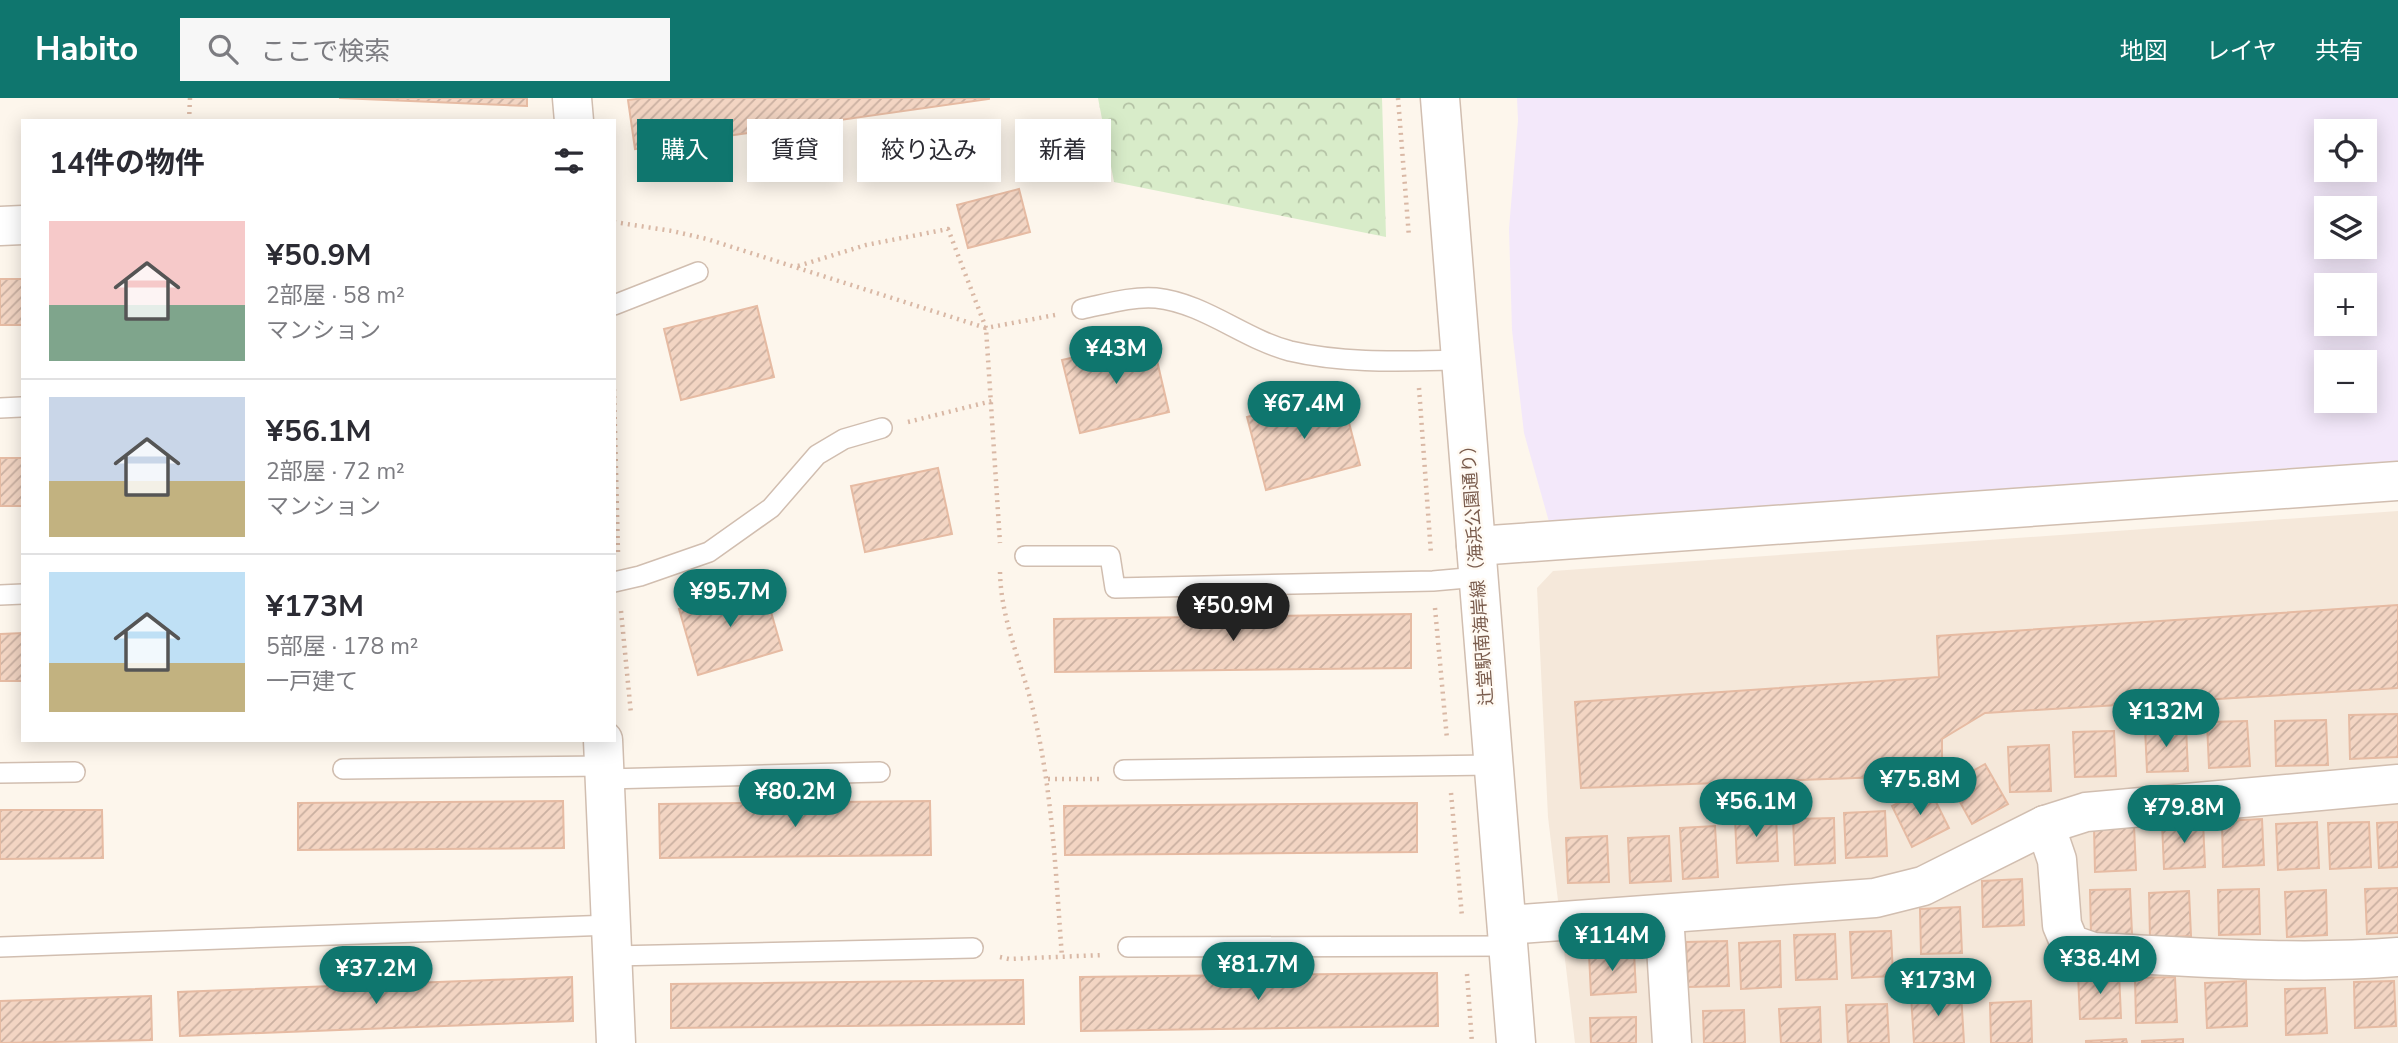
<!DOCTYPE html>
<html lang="ja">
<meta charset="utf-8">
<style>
:root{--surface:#fff;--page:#f7f7f7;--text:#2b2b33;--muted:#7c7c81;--line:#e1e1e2;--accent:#0f766e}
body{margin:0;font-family:"Nunito Sans","Noto Sans JP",sans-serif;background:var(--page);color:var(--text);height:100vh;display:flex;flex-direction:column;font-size:26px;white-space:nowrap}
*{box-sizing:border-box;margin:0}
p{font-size:23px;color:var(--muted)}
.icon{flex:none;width:38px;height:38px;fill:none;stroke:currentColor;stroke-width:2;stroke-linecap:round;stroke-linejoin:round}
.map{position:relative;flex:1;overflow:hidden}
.details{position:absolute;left:21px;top:21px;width:595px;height:623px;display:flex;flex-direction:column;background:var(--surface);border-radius:0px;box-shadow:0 4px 18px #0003}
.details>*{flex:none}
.guide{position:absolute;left:637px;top:21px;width:665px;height:63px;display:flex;gap:14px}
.fabs{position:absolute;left:2314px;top:21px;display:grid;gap:14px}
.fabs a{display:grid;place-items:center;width:63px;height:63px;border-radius:0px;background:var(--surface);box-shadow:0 4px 18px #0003;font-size:35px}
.price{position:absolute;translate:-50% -60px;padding:0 16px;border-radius:24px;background:var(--accent);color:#fff;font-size:23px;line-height:46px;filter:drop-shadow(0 2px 4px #0008)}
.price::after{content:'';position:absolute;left:50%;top:42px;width:21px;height:16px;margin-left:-10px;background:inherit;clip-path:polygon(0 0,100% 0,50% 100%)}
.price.current{background:#222;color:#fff}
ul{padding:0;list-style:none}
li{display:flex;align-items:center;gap:21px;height:175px;padding:0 28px}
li+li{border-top:2px solid var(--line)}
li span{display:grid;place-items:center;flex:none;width:196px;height:140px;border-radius:0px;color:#555}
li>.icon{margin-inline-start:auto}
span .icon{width:84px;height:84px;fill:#fffc;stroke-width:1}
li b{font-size:30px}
h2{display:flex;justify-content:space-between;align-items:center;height:84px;padding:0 28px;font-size:30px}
.pill{padding:0 24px;border-radius:0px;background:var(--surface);box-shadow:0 4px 18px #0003;font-size:24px;line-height:63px}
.pill.current{background:var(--accent);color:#fff}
header{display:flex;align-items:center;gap:42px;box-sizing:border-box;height:98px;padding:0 35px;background:var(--accent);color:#fff}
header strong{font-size:33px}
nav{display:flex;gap:38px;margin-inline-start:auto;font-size:24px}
.search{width:490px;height:63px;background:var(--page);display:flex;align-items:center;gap:18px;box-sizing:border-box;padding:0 24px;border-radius:0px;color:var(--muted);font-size:26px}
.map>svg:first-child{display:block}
.residential{fill:#f5e8da}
.education{fill:#f3e8fa;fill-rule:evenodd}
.forest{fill:url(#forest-crowns)}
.building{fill:url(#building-hatch);stroke:#e6bba3;stroke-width:2}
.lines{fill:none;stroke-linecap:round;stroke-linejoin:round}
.service-casing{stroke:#d1beb0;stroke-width:22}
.minor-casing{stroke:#d1beb0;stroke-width:41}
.tertiary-casing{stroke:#d1beb0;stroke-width:41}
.path{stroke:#d9b8a5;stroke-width:4.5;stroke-dasharray:2 5;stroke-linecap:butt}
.service{stroke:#fff;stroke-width:19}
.minor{stroke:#fff;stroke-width:38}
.tertiary{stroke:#fff;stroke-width:38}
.labels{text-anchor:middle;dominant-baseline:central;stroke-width:5;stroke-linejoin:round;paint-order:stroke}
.street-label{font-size:18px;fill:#7a5c4d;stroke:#fffaf3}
</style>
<header>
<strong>Habito</strong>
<div class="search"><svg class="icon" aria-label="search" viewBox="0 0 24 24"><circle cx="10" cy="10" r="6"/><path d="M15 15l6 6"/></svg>ここで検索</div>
<nav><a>地図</a><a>レイヤ</a><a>共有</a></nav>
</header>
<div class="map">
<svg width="2398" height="945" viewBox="0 0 2398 945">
<defs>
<pattern id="forest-crowns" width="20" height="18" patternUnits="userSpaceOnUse" patternTransform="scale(1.75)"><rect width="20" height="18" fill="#d8ecc9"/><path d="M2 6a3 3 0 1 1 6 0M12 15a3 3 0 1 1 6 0" fill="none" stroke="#b4c2a5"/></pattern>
<pattern id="building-hatch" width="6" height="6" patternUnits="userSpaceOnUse" patternTransform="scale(1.75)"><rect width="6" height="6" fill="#f3d5c3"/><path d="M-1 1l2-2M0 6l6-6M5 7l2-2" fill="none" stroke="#cab0a1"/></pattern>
</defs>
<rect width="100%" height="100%" fill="#fdf6ec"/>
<!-- residential -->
<polygon class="residential" points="2398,413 2398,945 1575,945 1548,719 1537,490 1553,473"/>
<!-- education -->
<path class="education" d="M1517,0H2398V363L2203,376L2164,386L1551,431L1524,335L1512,232L1509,131L1518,22ZM2326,33H2364V72H2326ZM2326,110H2364V149H2326ZM2326,187H2364V226H2326ZM2326,264H2364V303H2326Z"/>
<!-- forest -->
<polygon class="forest" points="1098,0 1382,0 1386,139 1114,84"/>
<!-- building -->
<g class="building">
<polygon points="339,0 527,0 527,8"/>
<polygon points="644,0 989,0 989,1 635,51 628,2"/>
<polygon points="1019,91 1030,134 968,150 957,107"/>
<rect x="0" y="181" width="23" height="46"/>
<polygon points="757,208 774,279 681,302 664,231"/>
<polygon points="1152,241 1169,314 1080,335 1062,262"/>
<polygon points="1341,294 1360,367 1266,392 1247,319"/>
<rect x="0" y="360" width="23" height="48"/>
<polygon points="938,370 952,436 865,454 851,388"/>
<polygon points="763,486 782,552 698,577 679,511"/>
<polygon points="2398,507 2398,590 1985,615 1942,641 1942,660 1884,679 1581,690 1575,604 1939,579 1937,538"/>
<polygon points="1411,516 1411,570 1055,574 1054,521"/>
<polygon points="23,535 23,583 0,583 0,536"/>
<polygon points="2398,616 2398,659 2350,661 2349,617"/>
<polygon points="2326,622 2328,667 2276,668 2275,623"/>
<polygon points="2247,623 2250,668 2209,670 2207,624"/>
<polygon points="2186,628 2188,673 2147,674 2145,629"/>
<polygon points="2114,633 2116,678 2075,679 2073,634"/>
<polygon points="2049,647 2051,693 2010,694 2008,649"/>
<polygon points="1985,666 2008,706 1972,726 1950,686"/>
<polygon points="1929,690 1949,730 1912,749 1892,708"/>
<polygon points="563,703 564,750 298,752 298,705"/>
<polygon points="930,703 931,757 660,760 659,706"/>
<polygon points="1417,705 1417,754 1065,757 1064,708"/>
<polygon points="0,712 102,712 103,760 0,761"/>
<polygon points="1885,713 1887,758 1846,760 1844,715"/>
<polygon points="1776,718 1778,763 1737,765 1735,720"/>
<polygon points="1834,720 1835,765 1795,767 1793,721"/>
<polygon points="2262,721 2264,767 2223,769 2222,723"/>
<polygon points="2203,723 2205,769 2164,771 2162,725"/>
<polygon points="2317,724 2319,770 2278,772 2276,726"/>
<polygon points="2369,724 2371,769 2330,771 2328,725"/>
<polygon points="2398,724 2398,769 2379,770 2377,725"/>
<polygon points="2134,727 2136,772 2095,774 2094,728"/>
<polygon points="1715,728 1718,779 1683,781 1680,730"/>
<polygon points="1607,738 1609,784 1568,785 1566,740"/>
<polygon points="1669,738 1671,783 1630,785 1628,740"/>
<polygon points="2022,781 2024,827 1983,829 1982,783"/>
<polygon points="2398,790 2398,835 2367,836 2365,791"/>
<polygon points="2130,791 2132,836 2091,837 2090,792"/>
<polygon points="2259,791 2260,836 2219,837 2218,792"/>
<polygon points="2326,792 2327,837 2287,839 2285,794"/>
<polygon points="2189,793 2191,838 2150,840 2149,795"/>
<polygon points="1960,809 1962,855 1921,856 1920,811"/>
<polygon points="1891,833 1893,878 1852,880 1850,834"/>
<polygon points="1835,836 1837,881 1796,882 1794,837"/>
<polygon points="1727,843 1729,888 1688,889 1686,844"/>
<polygon points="1780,843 1781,889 1741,891 1739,845"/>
<polygon points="1634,853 1636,894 1591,897 1589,856"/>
<polygon points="2119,874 2121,920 2080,921 2078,876"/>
<polygon points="1437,875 1438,928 1081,933 1080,879"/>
<polygon points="572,879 573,923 180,938 178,894"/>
<polygon points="2175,879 2177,924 2136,925 2135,880"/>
<polygon points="1023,882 1024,926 671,930 671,886"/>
<polygon points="2246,883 2247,928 2207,930 2205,885"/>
<polygon points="2394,883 2396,928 2355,930 2354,884"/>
<polygon points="2325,890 2327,935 2286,937 2285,891"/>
<polygon points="1961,894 1964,945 1914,945 1911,897"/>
<polygon points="151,898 152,942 0,945 0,903"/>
<polygon points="2031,903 2032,945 1991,945 1990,905"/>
<polygon points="1887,906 1889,945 1848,945 1846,907"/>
<polygon points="1820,909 1821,945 1781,945 1779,911"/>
<polygon points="1744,912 1745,945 1704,945 1703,913"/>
<polygon points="1636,919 1636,945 1591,945 1590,920"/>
<polygon points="2126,941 2127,945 2086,945 2086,943"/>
<polygon points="2183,941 2183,945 2142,945 2142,943"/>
</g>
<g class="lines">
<!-- service casing -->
<g class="service-casing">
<g id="service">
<polyline points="614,207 698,174"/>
<path d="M1082,211C1106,206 1132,198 1156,200C1204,205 1244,241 1290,253C1345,266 1404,263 1460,262"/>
<polyline points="0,310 21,309"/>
<polyline points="1025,458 1110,458 1115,490 1433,483 1478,479"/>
<polyline points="614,484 640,478 709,454 771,410 817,357 844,341 882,330"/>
<polyline points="0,497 23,496"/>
<polyline points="343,671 605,668"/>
<polyline points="1124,672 1492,667"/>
<polyline points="0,675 75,674"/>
<polyline points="606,681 880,674"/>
<polyline points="0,849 611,827"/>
<polyline points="1128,849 1507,848"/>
<polyline points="612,858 973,850"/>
</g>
</g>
<!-- minor casing -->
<g class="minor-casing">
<g id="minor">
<polyline points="572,0 574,23"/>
<polyline points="0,128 23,127"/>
<polyline points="603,642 616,945"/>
<path d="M2045,727L2057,762L2062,827L2070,846L2093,854C2194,859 2297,867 2398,859"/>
<polyline points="1664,816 1672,945"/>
<polyline points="1507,827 1875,800 1923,788 2045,727 2086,714 2398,686"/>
</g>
</g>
<!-- tertiary casing -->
<g class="tertiary-casing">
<g id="tertiary">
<polyline points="1440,0 1516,945"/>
<polyline points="1476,448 2398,383"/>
</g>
</g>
<!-- path -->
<g class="path">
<polyline points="1398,0 1409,139"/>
<polyline points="189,23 190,0"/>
<polyline points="614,124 672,133 707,141 986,230 1000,445"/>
<polyline points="798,168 866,147 948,131 986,230 1055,217"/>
<polyline points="1419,290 1431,456"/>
<polyline points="614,291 618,455"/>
<polyline points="908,324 992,303"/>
<path d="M1000,474C1001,527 1026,574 1036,625C1053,702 1056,781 1062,859"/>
<polyline points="1435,510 1447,641"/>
<polyline points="621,513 631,616"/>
<polyline points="1048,681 1099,681"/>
<polyline points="1451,695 1462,819"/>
<polyline points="1000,859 1009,861 1103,857"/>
<polyline points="1467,876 1472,945"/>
</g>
<!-- service -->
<use href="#service" class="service"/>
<!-- minor -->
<use href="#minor" class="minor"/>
<!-- tertiary -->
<use href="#tertiary" class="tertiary"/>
</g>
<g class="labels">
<!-- street labels -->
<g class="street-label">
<text transform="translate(1477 473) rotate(-94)">辻堂駅南海岸線（海浜公園通り）</text>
</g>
</g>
</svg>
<div class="fabs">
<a><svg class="icon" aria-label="locate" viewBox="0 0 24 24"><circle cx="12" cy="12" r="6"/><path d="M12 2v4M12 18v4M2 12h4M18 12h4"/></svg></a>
<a><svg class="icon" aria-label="layers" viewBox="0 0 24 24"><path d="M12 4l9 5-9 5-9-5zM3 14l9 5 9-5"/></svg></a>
<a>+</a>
<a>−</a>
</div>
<b class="price" style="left:1116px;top:288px">¥43M</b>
<b class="price" style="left:1304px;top:343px">¥67.4M</b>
<b class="price" style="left:730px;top:531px">¥95.7M</b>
<b class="price current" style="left:1233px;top:545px">¥50.9M</b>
<b class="price" style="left:2166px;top:651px">¥132M</b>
<b class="price" style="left:1920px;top:719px">¥75.8M</b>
<b class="price" style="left:795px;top:731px">¥80.2M</b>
<b class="price" style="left:1756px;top:741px">¥56.1M</b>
<b class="price" style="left:2184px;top:747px">¥79.8M</b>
<b class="price" style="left:1612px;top:875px">¥114M</b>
<b class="price" style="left:2100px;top:898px">¥38.4M</b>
<b class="price" style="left:1258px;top:904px">¥81.7M</b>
<b class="price" style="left:376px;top:908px">¥37.2M</b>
<b class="price" style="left:1938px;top:920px">¥173M</b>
<div class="guide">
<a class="pill current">購入</a>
<a class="pill">賃貸</a>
<a class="pill">絞り込み</a>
<a class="pill">新着</a>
</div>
<section class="details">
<h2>14件の物件<svg class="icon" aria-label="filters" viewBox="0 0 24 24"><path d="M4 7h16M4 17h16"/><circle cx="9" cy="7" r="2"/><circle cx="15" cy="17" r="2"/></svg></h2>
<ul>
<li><span style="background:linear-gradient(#f6c9c9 60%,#7fa58c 0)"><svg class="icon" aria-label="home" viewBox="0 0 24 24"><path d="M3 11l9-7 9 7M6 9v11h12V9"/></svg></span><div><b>¥50.9M</b><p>2部屋 · 58 m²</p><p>マンション</p></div></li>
<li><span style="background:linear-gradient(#c9d6e8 60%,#c2b280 0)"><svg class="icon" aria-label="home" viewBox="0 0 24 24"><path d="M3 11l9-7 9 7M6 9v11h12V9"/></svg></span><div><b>¥56.1M</b><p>2部屋 · 72 m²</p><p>マンション</p></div></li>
<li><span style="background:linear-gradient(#bfe0f5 65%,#c2b280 0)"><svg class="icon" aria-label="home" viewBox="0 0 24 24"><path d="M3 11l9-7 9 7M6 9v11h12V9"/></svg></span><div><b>¥173M</b><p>5部屋 · 178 m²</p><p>一戸建て</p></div></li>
</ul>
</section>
</div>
